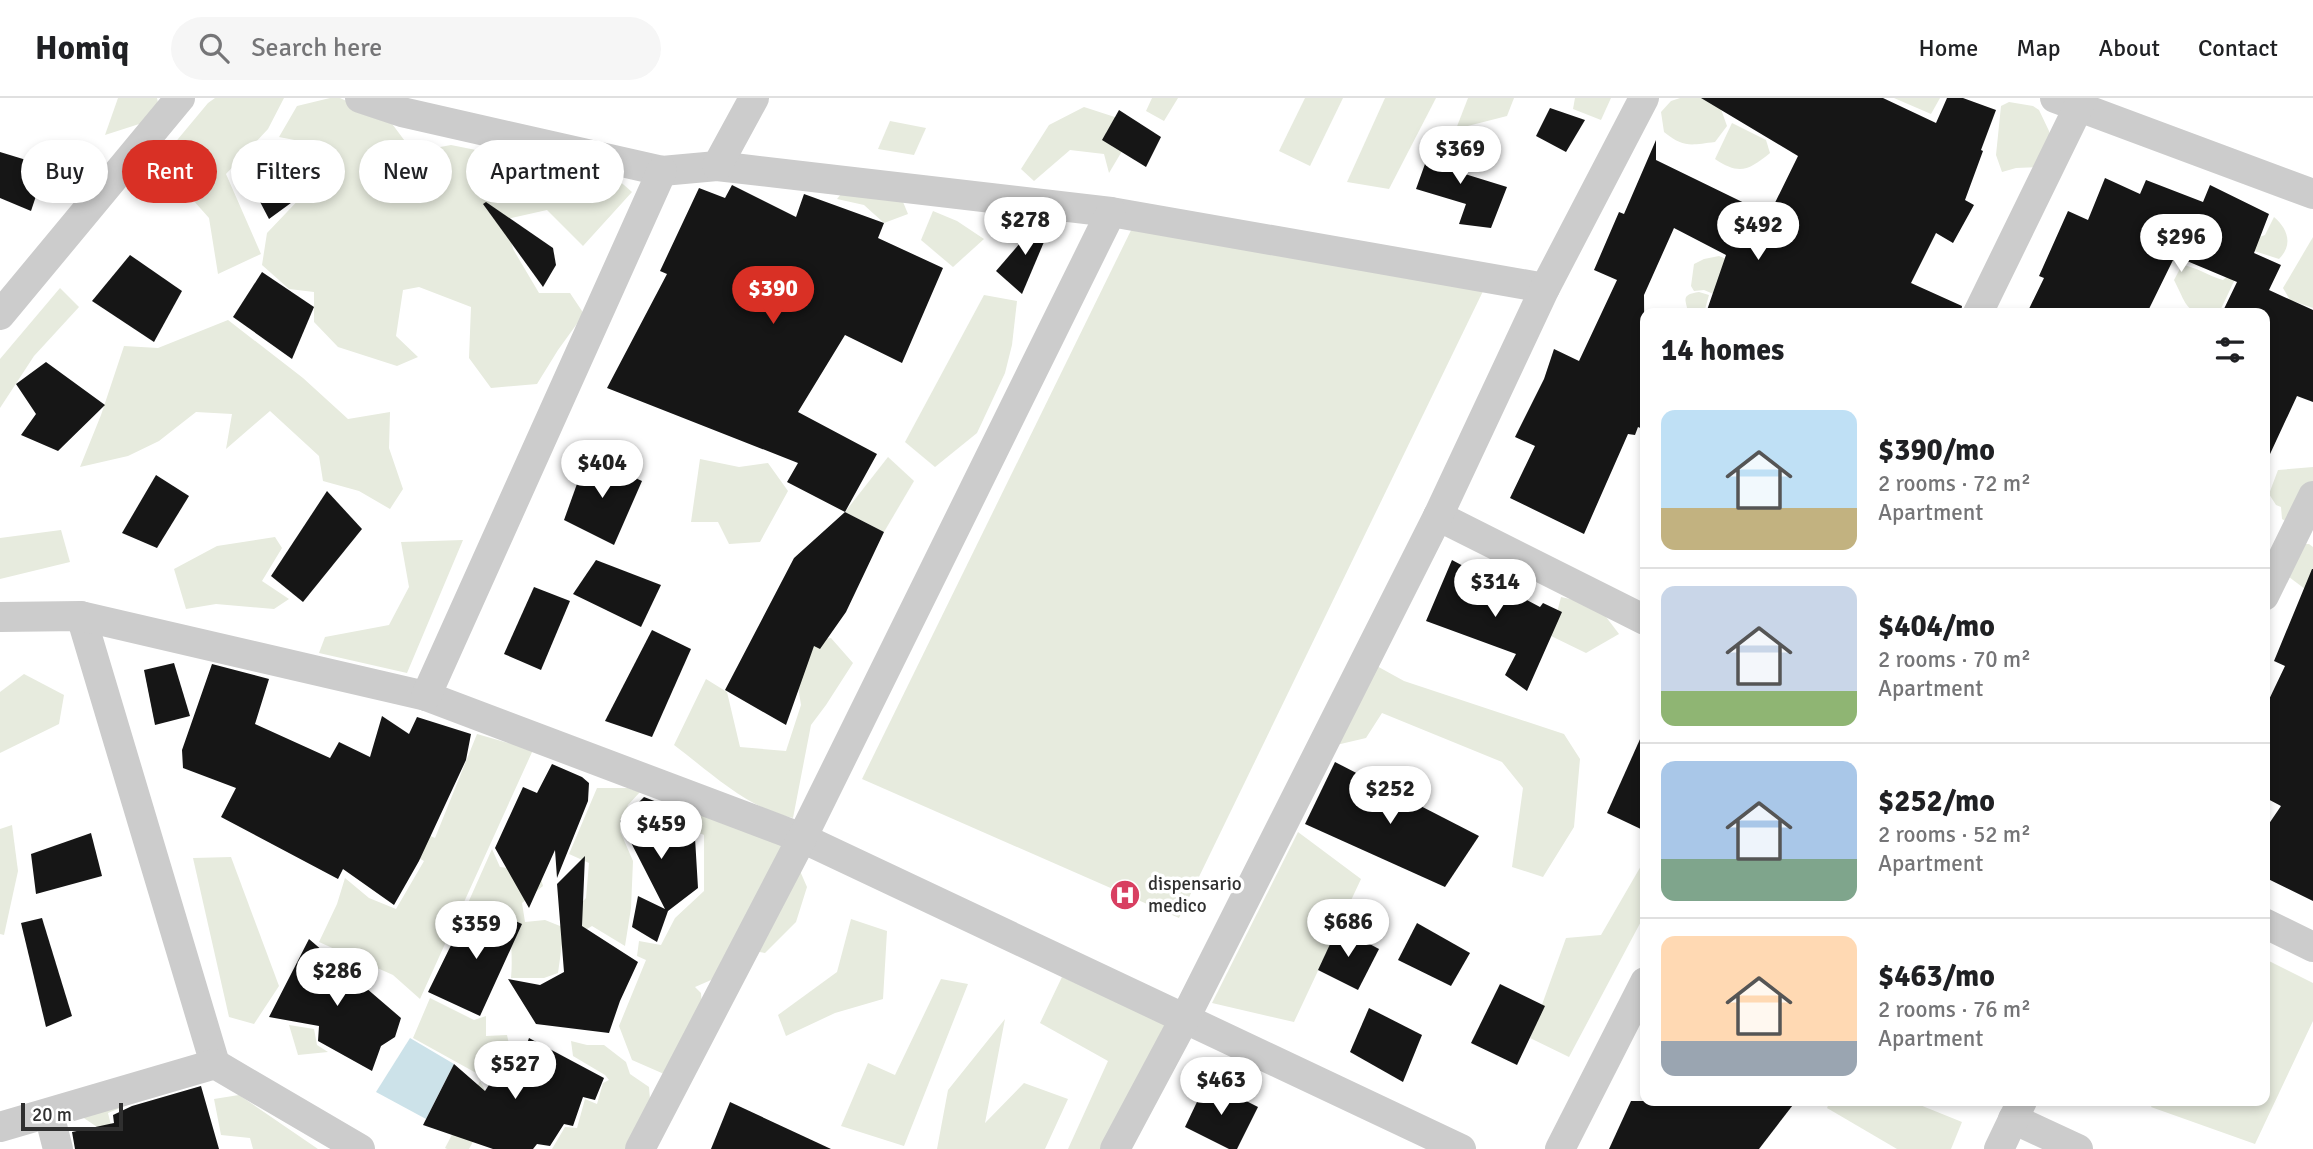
<!DOCTYPE html>
<meta charset="utf-8">
<style>
:root{--surface:#fff;--page:#f6f6f6;--text:#202124;--muted:#757577;--line:#e0e0e0;--accent:#d93025}
body{margin:0;font-family:Signika,sans-serif;background:var(--page);color:var(--text);height:100vh;display:flex;flex-direction:column;font-size:26px;white-space:nowrap}
*{box-sizing:border-box;margin:0}
p{font-size:23px;color:var(--muted)}
.icon{flex:none;width:38px;height:38px;fill:none;stroke:currentColor;stroke-width:2;stroke-linecap:round;stroke-linejoin:round}
.map{position:relative;flex:1;overflow:hidden}
.panel{position:absolute;left:1640px;top:210px;width:630px;height:798px;display:flex;flex-direction:column;background:var(--surface);border-radius:14px;box-shadow:0 4px 10px #0003}
.panel>*{flex:none}
.top-card{position:absolute;left:21px;top:42px;width:665px;height:63px;display:flex;gap:14px}
.scale{position:absolute;left:21px;bottom:18px;width:102px;box-sizing:border-box;padding-left:7px;border:4px solid #2f2f2f;border-top:0;font-size:19px;line-height:24px;white-space:nowrap;color:#2f2f2f;-webkit-text-stroke:5px #fff;paint-order:stroke}
.price{position:absolute;translate:-50% -60px;padding:0 16px;border-radius:24px;background:#fff;color:#222;font-size:23px;line-height:46px;filter:drop-shadow(0 2px 4px #0008)}
.price::after{content:'';position:absolute;left:50%;top:42px;width:21px;height:16px;margin-left:-10px;background:inherit;clip-path:polygon(0 0,100% 0,50% 100%)}
.price.selected{background:var(--accent);color:#fff}
ul{padding:0;list-style:none}
li{display:flex;align-items:center;gap:21px;height:175px;padding:0 21px}
li+li{border-top:2px solid var(--line)}
li span{display:grid;place-items:center;flex:none;width:196px;height:140px;border-radius:14px;color:#555}
li>.icon{margin-inline-start:auto}
span .icon{width:84px;height:84px;fill:#fffc;stroke-width:1}
li b{font-size:30px}
h2{display:flex;justify-content:space-between;align-items:center;height:84px;padding:0 21px;font-size:30px}
.tag{padding:0 24px;border-radius:32px;background:var(--surface);box-shadow:0 4px 10px #0003;font-size:24px;line-height:63px}
.tag.selected{background:var(--accent);color:#fff}
header{display:flex;align-items:center;gap:42px;box-sizing:border-box;height:98px;padding:0 35px;background:var(--surface);border-bottom:2px solid var(--line)}
header strong{font-size:33px}
nav{display:flex;gap:38px;margin-inline-start:auto;font-size:24px}
.search{width:490px;height:63px;background:var(--page);display:flex;align-items:center;gap:18px;box-sizing:border-box;padding:0 24px;border-radius:38px;color:var(--muted);font-size:26px}
.map>svg:first-child{display:block}
.green{fill:#e7ebde}
.water{fill:#cce2e9}
.building{fill:#161616}
.lines{fill:none;stroke-linecap:round;stroke-linejoin:round}
.street{stroke:#ccc;stroke-width:30}
.labels{text-anchor:middle;dominant-baseline:central;stroke-width:7;stroke-linejoin:round;paint-order:stroke}
.poi-label{font-size:19px;fill:#2f2f2f;stroke:#fff;text-anchor:start}
</style>
<header>
<strong>Homiq</strong>
<div class="search"><svg class="icon" aria-label="search" viewBox="0 0 24 24"><circle cx="10" cy="10" r="6"/><path d="M15 15l6 6"/></svg>Search here</div>
<nav><a>Home</a><a>Map</a><a>About</a><a>Contact</a></nav>
</header>
<div class="map">
<svg width="2313" height="1051" viewBox="0 0 2313 1051">
<rect width="100%" height="100%" fill="#fff"/>
<!-- green -->
<g class="green">
<polygon points="118,0 157,0 161,19 105,37"/>
<polygon points="215,0 284,0 268,31 226,76 261,156 218,176 209,120 185,93 137,100 168,53 208,5"/>
<polygon points="330,0 340,0 390,23 413,54 451,47 476,52 584,52 632,94 583,148 547,112 507,121 513,151 539,195 570,195 584,216 558,252 537,286 491,290 469,260 471,209 419,189 403,192 396,238 418,259 397,268 338,249 314,224 314,194 289,191 262,167 267,135 306,94 325,48 279,39 297,8"/>
<polygon points="1152,0 1178,0 1164,23 1146,13"/>
<polygon points="1305,0 1343,0 1310,68 1279,53"/>
<polygon points="1385,0 1436,0 1389,91 1347,84"/>
<polygon points="1468,0 1514,0 1507,18 1456,31"/>
<polygon points="1575,0 1611,0 1601,22 1573,11"/>
<path d="M1680,0H1717L1727,28L1715,44C1690,47 1684,50 1664,34L1661,14L1671,3Z"/>
<polygon points="1894,0 1940,0 1931,16"/>
<polygon points="2009,4 2033,8 2039,12 2049,33 2051,44 2038,69 2016,70 2002,74 1996,57 2001,8"/>
<polygon points="1084,9 1124,22 1128,43 1109,75 1104,56 1070,52 1034,83 1021,71 1049,27"/>
<polygon points="890,23 926,30 914,57 878,51"/>
<path d="M1732,25L1766,42L1770,55C1748,73 1739,77 1715,61Z"/>
<polygon points="851,84 896,87 908,116 884,125 864,107 837,101"/>
<polygon points="933,113 957,123 984,141 953,169 921,142"/>
<polygon points="1139,116 1486,187 1179,820 862,681"/>
<path d="M2274,119C2287,130 2294,146 2279,161L2245,150L2257,140L2265,137Z"/>
<polygon points="2313,139 2313,210 2290,202 2283,190"/>
<polygon points="1719,158 1729,162 1737,206 1704,192 1694,193 1691,188 1694,166 1704,161"/>
<path d="M2182,167C2197,169 2208,178 2223,182L2232,174L2236,179L2219,215C2184,215 2189,211 2174,182Z"/>
<polygon points="60,190 79,209 34,258 0,310 0,261"/>
<path d="M1699,194L1709,197L1704,215H1688C1686,201 1680,197 1699,194Z"/>
<polygon points="984,197 1017,203 1012,247 1005,275 977,335 935,369 905,344"/>
<polygon points="228,222 303,280 348,321 390,314 389,350 403,391 390,411 359,393 323,383 319,358 270,313 226,351 232,316 196,314 159,343 128,358 80,369 101,317 124,248 158,250"/>
<polygon points="888,359 914,383 884,434 845,414"/>
<polygon points="700,361 739,369 768,365 788,393 760,444 729,446 718,424 691,424"/>
<polygon points="2313,369 2313,395 2292,427 2282,421 2281,409 2276,407 2269,396 2278,372"/>
<polygon points="61,432 70,464 0,481 0,440"/>
<polygon points="275,439 282,450 262,483 289,501 274,511 216,506 186,511 174,471 217,448"/>
<polygon points="463,442 407,575 319,555 325,539 389,527 409,489 401,444"/>
<polygon points="2296,446 2309,446 2313,449 2313,497 2285,476"/>
<polygon points="1561,499 1597,507 1619,536 1586,555 1551,538"/>
<path d="M831,540L853,565L826,607L811,627L793,720C748,711 710,674 674,647L706,581L727,594L740,649L786,653L801,607L791,544Z"/>
<polygon points="1375,567 1404,583 1564,636 1580,661 1574,729 1543,779 1512,769 1523,690 1502,664 1382,615 1366,640 1332,648"/>
<polygon points="24,576 64,597 59,626 0,655 0,594"/>
<polygon points="477,636 533,652 420,901 393,877 319,844 337,806 345,780 369,800 396,811 424,763 384,741 398,724 435,740"/>
<path d="M597,690H628L640,694L628,707L620,733L633,763L631,810L625,848L592,828L562,846L558,875L544,880H511C513,860 510,842 511,822L503,811L481,805L470,825L460,823L492,751L500,769L539,774L543,788L522,805L525,824L545,822L560,828L586,800L589,765L569,756Z"/>
<polygon points="697,707 779,725 807,789 796,824 765,855 735,850 725,876 695,889 701,895 703,923 664,976 632,962 619,928 646,862 637,858 639,843 661,847 675,820 704,793 704,737 690,731"/>
<polygon points="12,727 18,773 4,837 0,836 0,731"/>
<polygon points="1298,734 1361,781 1294,924 1212,905"/>
<polygon points="231,759 279,888 254,926 229,919 193,760"/>
<polygon points="1645,761 1645,816 1569,959 1530,940 1566,840 1601,837"/>
<polygon points="851,821 887,833 883,901 835,915 786,938 778,917 837,874"/>
<polygon points="2265,861 2313,885 2313,923 2255,1046 2151,1009 2154,1003 2264,1003"/>
<polygon points="1062,879 1170,926 1111,1051 1068,1051 1108,963 1040,925"/>
<polygon points="941,881 968,886 904,1048 841,1028 868,965 895,977"/>
<polygon points="430,900 474,922 486,918 486,938 507,937 512,960 478,976 413,940"/>
<polygon points="1005,921 985,1025 1024,985 1068,1001 1045,1051 937,1051 948,992"/>
<polygon points="289,927 314,931 317,947 328,954 298,957"/>
<polygon points="571,943 587,947 604,947 626,964 630,976 649,989 651,1014 643,1051 538,1051 552,1051 565,1029 577,1030 585,1001 597,1006 603,985 609,982 605,977 573,958"/>
<polygon points="480,983 493,1007 469,1051 447,1051 445,1050"/>
<polygon points="239,997 318,1051 253,1051 250,1040 221,1037 214,1001"/>
<polygon points="140,1002 108,1015 117,1051 97,1029 78,1016"/>
<polygon points="1830,1003 1910,1003 1962,1024 1951,1051 1897,1051 1827,1010"/>
</g>
<!-- water -->
<polygon class="water" points="410,940 454,966 426,1021 376,994"/>
<!-- building -->
<g class="building">
<polygon points="1701,0 1883,0 1936,25 1947,0 1963,0 1996,12 1981,52 1983,53 1965,102 1974,107 1953,145 1936,135 1911,185 1962,208 1961,215 1706,215 1726,157 1674,130 1644,197 1645,332 1638,329 1635,337 1628,336 1584,436 1510,400 1535,348 1515,339 1544,281 1554,251 1579,263 1617,182 1594,172 1619,114 1624,116 1656,42 1656,62 1769,117 1798,58"/>
<polygon points="1550,10 1585,22 1566,54 1536,38"/>
<polygon points="1119,12 1161,39 1146,69 1102,42"/>
<polygon points="1435,38 1461,52 1452,72 1507,89 1491,130 1459,126 1466,106 1416,91"/>
<polygon points="270,46 310,62 306,94 269,121 258,100 241,86"/>
<polygon points="0,54 46,68 31,113 0,100"/>
<polygon points="2105,80 2140,96 2146,82 2203,104 2210,87 2269,116 2254,155 2281,167 2269,192 2313,212 2313,304 2297,298 2264,369 2264,215 2222,215 2237,184 2175,158 2147,215 2027,215 2044,180 2039,178 2068,113 2088,122"/>
<polygon points="732,87 796,119 804,96 884,125 878,140 943,170 902,265 845,237 798,314 877,356 845,414 787,384 798,365 607,290 667,176 660,173 699,90 725,100"/>
<polygon points="486,104 553,150 556,167 543,189 483,106"/>
<polygon points="1039,123 1052,125 1022,196 996,173"/>
<polygon points="130,157 182,193 154,244 92,203"/>
<polygon points="262,174 314,209 292,261 233,219"/>
<polygon points="46,264 105,307 58,353 21,337 36,316 16,286"/>
<polygon points="587,358 642,383 614,447 564,422"/>
<polygon points="156,377 189,398 157,450 122,435"/>
<polygon points="327,393 362,431 303,504 271,478"/>
<polygon points="845,414 884,434 846,514 820,551 814,548 786,627 725,592 794,460"/>
<polygon points="596,462 661,487 641,529 573,496"/>
<polygon points="1452,462 1540,509 1543,505 1562,514 1527,593 1505,577 1516,556 1426,523"/>
<polygon points="2312,471 2313,471 2313,803 2264,779 2264,733 2281,708 2264,699 2264,612 2285,568 2274,563"/>
<polygon points="534,489 570,503 541,572 504,556"/>
<polygon points="652,532 691,551 652,639 605,623"/>
<polygon points="174,565 190,618 155,627 144,572"/>
<polygon points="212,566 269,581 255,626 330,660 339,644 370,659 382,618 409,636 417,619 471,636 466,662 419,763 394,807 343,771 338,781 221,719 236,690 183,670 182,652"/>
<polygon points="1645,630 1645,733 1607,715"/>
<polygon points="1335,664 1479,738 1445,789 1305,726"/>
<polygon points="552,666 582,679 589,685 588,703 557,780 555,752 529,810 495,750 523,689 537,695"/>
<polygon points="644,699 683,714 675,744 695,740 698,790 668,813 657,844 632,829 638,798 665,811 620,723"/>
<polygon points="91,735 102,778 36,796 31,756"/>
<polygon points="585,758 582,828 638,864 620,903 609,935 536,926 508,881 540,887 564,874 557,786"/>
<polygon points="482,808 522,826 480,918 428,894 458,833 472,832"/>
<polygon points="42,820 72,918 46,929 21,825"/>
<polygon points="1417,825 1470,855 1451,888 1398,862"/>
<polygon points="1338,829 1379,851 1358,892 1318,872"/>
<polygon points="309,841 401,920 395,939 381,948 372,973 318,943 319,928 269,919"/>
<polygon points="1500,886 1545,908 1517,967 1471,945"/>
<polygon points="1369,910 1422,937 1403,984 1350,954"/>
<polygon points="529,940 604,980 595,1002 583,999 573,1028 564,1026 550,1048 537,1046 533,1051 493,1051 423,1027 454,966 485,993 505,962 519,968"/>
<polygon points="1207,983 1258,1009 1237,1051 1229,1051 1185,1029"/>
<polygon points="201,988 219,1051 75,1051 72,1034 114,1025 113,1017 132,1008"/>
<polygon points="1631,1003 1796,1003 1759,1051 1609,1051"/>
<polygon points="730,1004 831,1051 711,1051"/>
</g>
<g class="lines">
<!-- street -->
<g class="street">
<polyline points="360,0 402,14 662,73 717,68 1111,114 1545,190"/>
<polyline points="2055,0 2313,96"/>
<polyline points="717,68 754,0"/>
<polyline points="1978,215 2083,0"/>
<polyline points="0,217 180,0"/>
<polyline points="1438,418 1645,522"/>
<polyline points="2264,498 2313,398"/>
<polyline points="81,518 215,966"/>
<polyline points="0,519 81,518 426,598 802,740 1461,1051"/>
<polyline points="426,598 662,73"/>
<polyline points="2264,825 2313,849"/>
<polyline points="49,1016 58,1051"/>
<polyline points="2013,1021 2078,1051"/>
<polyline points="0,1029 215,966 360,1051"/>
<polyline points="640,1051 802,740 1111,114"/>
<polyline points="1115,1051 1185,920 1438,418 1545,190 1644,0"/>
<polyline points="1560,1051 1645,884"/>
<polyline points="1999,1051 2022,1003"/>
</g>
</g>
<!-- icons -->
<defs>
<g id="hospital-disc" transform="scale(1.575)"><circle r="9.5" fill="#d83f61" stroke="#fff"/><path d="M-5-5h3v3.5h4V-5h3V5h-3V1.5h-4V5h-3Z" fill="#fff"/></g>
</defs>
<g fill-rule="evenodd">
<use href="#hospital-disc" x="1125" y="797"/>
</g>
<g class="labels">
<!-- poi labels -->
<g class="poi-label">
<text x="1148" y="786">dispensario<tspan x="1148" dy="22">medico</tspan></text>
</g>
</g>
</svg>
<div class="scale">20 m</div>
<b class="price" style="left:1460px;top:88px">$369</b>
<b class="price" style="left:1025px;top:159px">$278</b>
<b class="price" style="left:1758px;top:164px">$492</b>
<b class="price" style="left:2181px;top:176px">$296</b>
<b class="price selected" style="left:773px;top:228px">$390</b>
<b class="price" style="left:602px;top:402px">$404</b>
<b class="price" style="left:1495px;top:521px">$314</b>
<b class="price" style="left:1390px;top:728px">$252</b>
<b class="price" style="left:661px;top:763px">$459</b>
<b class="price" style="left:1348px;top:861px">$686</b>
<b class="price" style="left:476px;top:863px">$359</b>
<b class="price" style="left:337px;top:910px">$286</b>
<b class="price" style="left:515px;top:1003px">$527</b>
<b class="price" style="left:1221px;top:1019px">$463</b>
<div class="top-card">
<a class="tag">Buy</a>
<a class="tag selected">Rent</a>
<a class="tag">Filters</a>
<a class="tag">New</a>
<a class="tag">Apartment</a>
</div>
<section class="panel">
<h2>14 homes<svg class="icon" aria-label="filters" viewBox="0 0 24 24"><path d="M4 7h16M4 17h16"/><circle cx="9" cy="7" r="2"/><circle cx="15" cy="17" r="2"/></svg></h2>
<ul>
<li><span style="background:linear-gradient(#bfe0f5 70%,#c2b280 0)"><svg class="icon" aria-label="home" viewBox="0 0 24 24"><path d="M3 11l9-7 9 7M6 9v11h12V9"/></svg></span><div><b>$390/mo</b><p>2 rooms · 72 m²</p><p>Apartment</p></div></li>
<li><span style="background:linear-gradient(#c9d6e8 75%,#8fb573 0)"><svg class="icon" aria-label="home" viewBox="0 0 24 24"><path d="M3 11l9-7 9 7M6 9v11h12V9"/></svg></span><div><b>$404/mo</b><p>2 rooms · 70 m²</p><p>Apartment</p></div></li>
<li><span style="background:linear-gradient(#a9c7e8 70%,#7fa58c 0)"><svg class="icon" aria-label="home" viewBox="0 0 24 24"><path d="M3 11l9-7 9 7M6 9v11h12V9"/></svg></span><div><b>$252/mo</b><p>2 rooms · 52 m²</p><p>Apartment</p></div></li>
<li><span style="background:linear-gradient(#ffd9b3 75%,#9aa5b1 0)"><svg class="icon" aria-label="home" viewBox="0 0 24 24"><path d="M3 11l9-7 9 7M6 9v11h12V9"/></svg></span><div><b>$463/mo</b><p>2 rooms · 76 m²</p><p>Apartment</p></div></li>
</ul>
</section>
</div>
